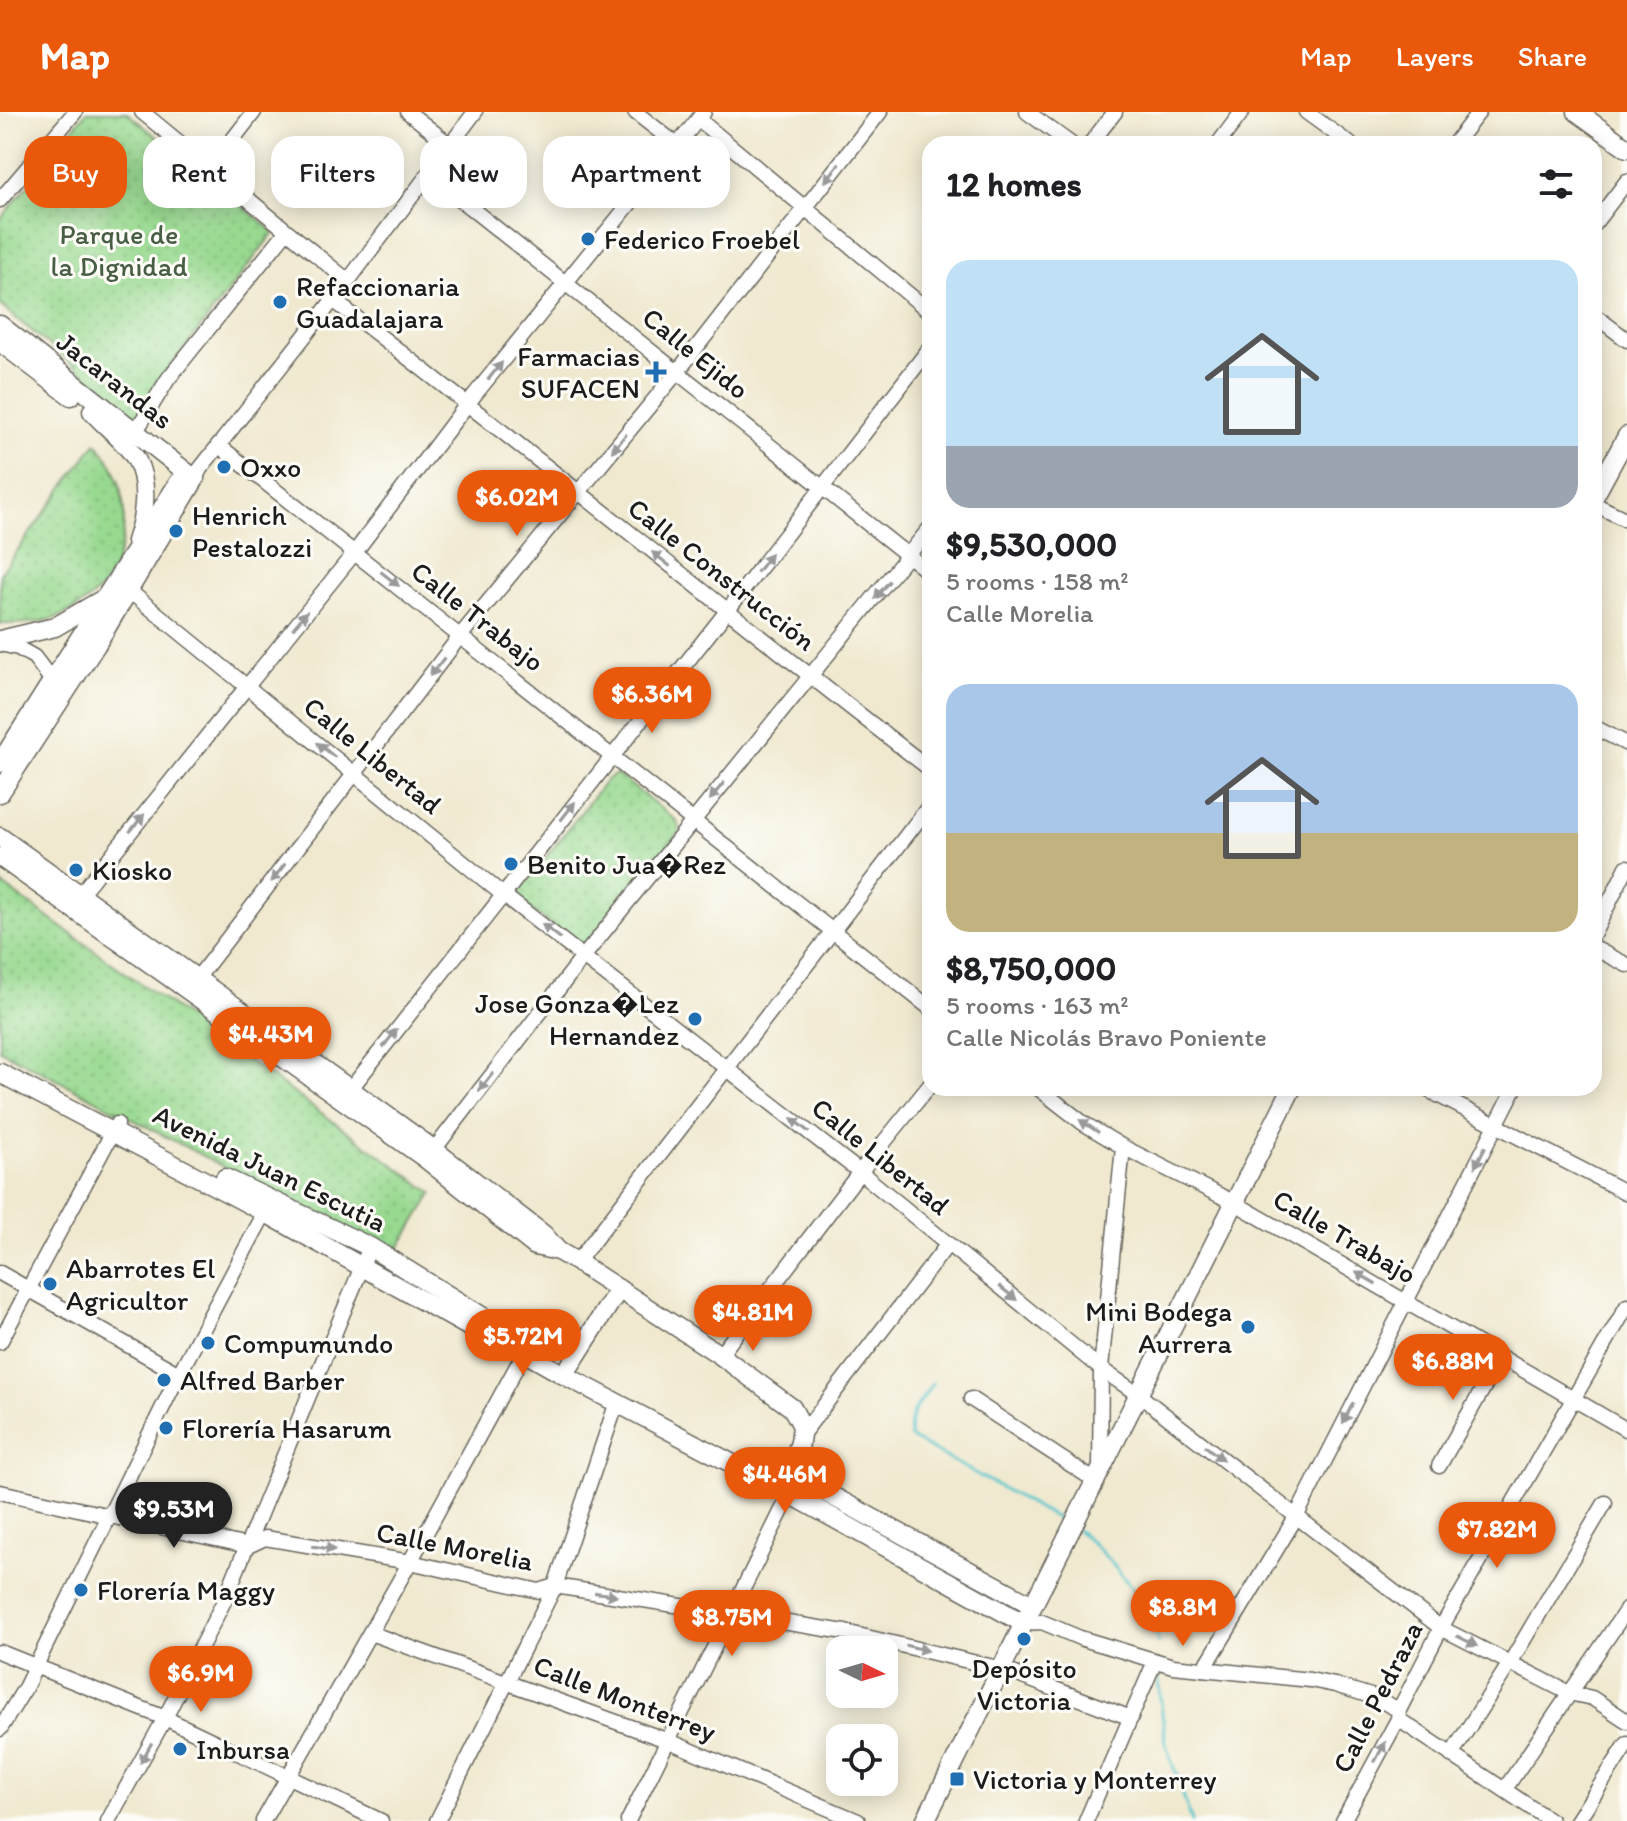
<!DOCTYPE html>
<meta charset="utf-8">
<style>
:root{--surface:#fff;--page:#f6f6f6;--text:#202124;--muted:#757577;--accent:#ea580c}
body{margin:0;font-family:Itim,sans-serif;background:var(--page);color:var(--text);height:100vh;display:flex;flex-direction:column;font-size:30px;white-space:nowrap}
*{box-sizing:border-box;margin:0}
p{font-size:26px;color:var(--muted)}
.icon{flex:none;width:44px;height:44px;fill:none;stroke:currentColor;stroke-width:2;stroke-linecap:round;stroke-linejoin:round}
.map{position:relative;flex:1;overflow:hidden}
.sheet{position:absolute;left:922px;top:24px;width:680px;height:960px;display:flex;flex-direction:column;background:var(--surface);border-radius:24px;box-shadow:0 4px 20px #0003}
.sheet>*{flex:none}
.guide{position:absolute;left:24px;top:24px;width:760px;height:72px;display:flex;gap:16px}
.needle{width:52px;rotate:95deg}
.fabs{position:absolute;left:826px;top:1524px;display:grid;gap:16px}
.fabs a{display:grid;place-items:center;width:72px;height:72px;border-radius:16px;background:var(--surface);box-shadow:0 4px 20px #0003;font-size:40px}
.price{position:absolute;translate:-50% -68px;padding:0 18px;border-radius:28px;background:var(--accent);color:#fff;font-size:26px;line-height:52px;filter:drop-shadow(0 2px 4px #0008)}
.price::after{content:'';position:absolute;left:50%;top:48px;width:24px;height:18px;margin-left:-12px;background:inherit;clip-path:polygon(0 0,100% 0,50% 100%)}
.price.selected{background:#222;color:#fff}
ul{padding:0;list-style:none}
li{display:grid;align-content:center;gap:16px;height:424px;padding:0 24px}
li span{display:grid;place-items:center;height:248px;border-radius:24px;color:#555}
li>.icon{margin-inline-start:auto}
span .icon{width:144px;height:144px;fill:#fffc;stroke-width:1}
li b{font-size:34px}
h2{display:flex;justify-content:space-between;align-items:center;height:96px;padding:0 24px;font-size:34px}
.pill{padding:0 28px;border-radius:24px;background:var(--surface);box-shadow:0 4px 20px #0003;font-size:28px;line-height:72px}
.pill.selected{background:var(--accent);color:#fff}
header{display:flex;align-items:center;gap:48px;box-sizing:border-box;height:112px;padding:0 40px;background:var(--accent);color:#fff}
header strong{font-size:38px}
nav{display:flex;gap:44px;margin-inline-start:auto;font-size:28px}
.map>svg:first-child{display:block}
.park{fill:url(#park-dots);stroke:#5a7a56;stroke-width:2}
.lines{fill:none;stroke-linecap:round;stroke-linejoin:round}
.stream{stroke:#58c6ce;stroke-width:3}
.minor-casing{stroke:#66645b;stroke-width:17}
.major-casing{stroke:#66645b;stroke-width:21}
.minor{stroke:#fff;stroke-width:14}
.major{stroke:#fff;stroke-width:18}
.oneway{fill:#999}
.poi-dot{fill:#1f6fb2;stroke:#fdfcf7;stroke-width:3}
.labels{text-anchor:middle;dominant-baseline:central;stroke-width:6;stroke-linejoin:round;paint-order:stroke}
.park-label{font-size:28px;fill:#475e45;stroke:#fdfcf7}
.poi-label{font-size:28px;fill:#1c1c1c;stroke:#fdfcf7;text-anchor:start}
.street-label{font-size:28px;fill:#1c1c1c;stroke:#fdfcf7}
</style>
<header>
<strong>Map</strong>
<nav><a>Map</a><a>Layers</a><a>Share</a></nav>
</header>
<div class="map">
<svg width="1627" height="1709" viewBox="0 0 1627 1709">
<defs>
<pattern id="park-dots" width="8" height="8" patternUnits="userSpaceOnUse" patternTransform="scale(2)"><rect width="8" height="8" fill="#98d990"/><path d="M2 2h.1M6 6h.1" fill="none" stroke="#82ba7c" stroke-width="1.8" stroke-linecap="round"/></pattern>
</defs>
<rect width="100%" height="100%" fill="#fdfcf7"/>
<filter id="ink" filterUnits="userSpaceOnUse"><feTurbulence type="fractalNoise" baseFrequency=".0125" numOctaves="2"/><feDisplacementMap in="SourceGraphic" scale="16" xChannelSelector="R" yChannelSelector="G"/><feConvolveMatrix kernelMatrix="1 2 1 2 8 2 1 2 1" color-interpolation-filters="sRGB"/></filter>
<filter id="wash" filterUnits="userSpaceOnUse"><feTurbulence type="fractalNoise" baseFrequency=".006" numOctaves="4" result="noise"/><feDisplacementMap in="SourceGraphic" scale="32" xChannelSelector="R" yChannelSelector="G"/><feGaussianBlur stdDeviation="1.8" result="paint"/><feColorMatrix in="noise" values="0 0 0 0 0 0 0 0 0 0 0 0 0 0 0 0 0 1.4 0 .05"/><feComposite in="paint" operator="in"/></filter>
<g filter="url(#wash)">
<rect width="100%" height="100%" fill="#f0e9d0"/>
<!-- park -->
<g class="park">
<polygon points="86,0 126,0 274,120 171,254 140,301 133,302 0,193 0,108"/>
<path d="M96,331C129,363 132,426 109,465C101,480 82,493 67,501C47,512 22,512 0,512V462Z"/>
<polygon points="617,662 677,709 680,719 581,838 518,786 519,780 607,667"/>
<polygon points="0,771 433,1081 394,1144 0,938"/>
</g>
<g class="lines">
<!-- stream -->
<g class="stream">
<path d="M933,1271C922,1288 904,1306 911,1326L1067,1412"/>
<path d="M1077,1418C1100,1435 1139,1481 1152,1507C1155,1515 1156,1524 1159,1532"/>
<polyline points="1158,1568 1166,1633 1192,1709"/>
</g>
</g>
</g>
<g filter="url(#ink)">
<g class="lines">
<!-- minor casing -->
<g class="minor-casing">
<g id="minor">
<polyline points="142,0 348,169"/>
<polyline points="408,0 450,33"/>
<polyline points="635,0 677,33"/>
<polyline points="1027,0 1071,32"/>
<polyline points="1306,0 1350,32"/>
<polyline points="698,7 930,200"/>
<polyline points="1090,32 1115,0"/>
<polyline points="1218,32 1242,0"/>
<polyline points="1454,32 1479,0"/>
<polyline points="210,57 254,0"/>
<polyline points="428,62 930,461"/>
<polyline points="0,88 75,0"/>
<polyline points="1594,112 1627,69"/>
<path d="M333,188C534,341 729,503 930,657"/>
<polyline points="1594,203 1627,228"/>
<polyline points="136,319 168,267 286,120"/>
<polyline points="218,333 930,896"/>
<polyline points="195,367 200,357 348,169 475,0"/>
<polyline points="1594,392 1627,408"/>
<polyline points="128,478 502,782 860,1060 1101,1257 1139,1283 1441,1516 1569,1581 1592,1586 1627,1609"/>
<polyline points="0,532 18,536 34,545 53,570"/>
<polyline points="1594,615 1627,632"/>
<polyline points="74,790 355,440 468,291 704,0"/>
<polyline points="1594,821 1627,755"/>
<polyline points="1594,836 1627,853"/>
<polyline points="192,873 461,523 678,259 880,0"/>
<polyline points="1038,976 1083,1011 1123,1035 1235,1091 1627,1318"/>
<polyline points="1424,976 1627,1081"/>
<polyline points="345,984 727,499 930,236"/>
<polyline points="429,1044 584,844 930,416"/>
<polyline points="577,1150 930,693"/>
<polyline points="0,1161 179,1262"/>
<polyline points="0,1230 117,1012"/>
<polyline points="720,1243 860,1060 930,973"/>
<polyline points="971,1287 1097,1370"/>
<polyline points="1439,1354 1501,1245"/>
<polyline points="1100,1357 1101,1257 1123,1035"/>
<path d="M749,1360C782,1360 789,1357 800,1325L948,1132"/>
<polyline points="0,1380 248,1434 265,1426 410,1450 539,1479 555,1474 845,1520 1002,1557 1131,1606"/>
<polyline points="1023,1511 1042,1510 1080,1526 1173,1554 1310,1568 1335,1573 1374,1585 1399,1598"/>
<polyline points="370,1521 669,1629 858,1709"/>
<polyline points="0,1540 165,1606 381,1709"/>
<polyline points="1204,1557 1296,1405 1515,976"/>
<polyline points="1398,1607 1551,1709"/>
<polyline points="0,1617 25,1576 179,1262 270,1091"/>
<polyline points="1451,1643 1510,1551 1605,1391"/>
<polyline points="1505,1677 1627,1497"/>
<polyline points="108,1709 165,1606 225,1487 370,1135"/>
<polyline points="263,1709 410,1450 524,1241"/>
<polyline points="437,1709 555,1474 617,1290"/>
<polyline points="628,1709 793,1376"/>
<polyline points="1086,1709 1155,1549"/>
<polyline points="1343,1709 1398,1607 1399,1598 1441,1516 1627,1194"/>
<polyline points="1577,1709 1627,1632"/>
</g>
</g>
<!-- major casing -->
<g class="major-casing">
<g id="major">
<polyline points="1577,0 1627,36"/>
<polyline points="0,213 195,367 96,533 0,681"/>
<polyline points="0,230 71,284"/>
<path d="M92,299C105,314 126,330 136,347C149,371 145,404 136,429"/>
<polyline points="1594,385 1627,324"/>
<polyline points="0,528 55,515 103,487"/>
<polyline points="0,651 179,370 188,363"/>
<polyline points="0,725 433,1037 543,1122 558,1139"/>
<polyline points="0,745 426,1047 535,1134 558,1139 577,1150 720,1243 792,1296 802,1314 797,1354 799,1366 1032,1493"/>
<polyline points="0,961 264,1100 480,1221 504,1229 564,1263 790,1382 1023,1511"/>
<polyline points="225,1066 370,1135 488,1208 504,1229"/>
<polyline points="564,1263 619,1177"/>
<polyline points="925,1709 1292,976"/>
</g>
</g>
<!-- minor -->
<use href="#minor" class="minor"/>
<!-- major -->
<use href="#major" class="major"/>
</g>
<!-- one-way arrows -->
<defs><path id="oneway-solid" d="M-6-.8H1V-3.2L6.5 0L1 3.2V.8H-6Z" transform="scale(2)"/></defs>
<g class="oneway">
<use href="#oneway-solid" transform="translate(832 61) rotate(128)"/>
<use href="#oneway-solid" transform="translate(495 259) rotate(-51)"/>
<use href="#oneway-solid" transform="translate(619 331) rotate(129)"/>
<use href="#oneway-solid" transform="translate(661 447) rotate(-142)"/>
<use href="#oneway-solid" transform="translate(764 451) rotate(-52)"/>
<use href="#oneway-solid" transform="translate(390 467) rotate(38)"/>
<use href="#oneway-solid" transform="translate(882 478) rotate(129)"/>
<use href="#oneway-solid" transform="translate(300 508) rotate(-51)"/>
<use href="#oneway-solid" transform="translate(437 555) rotate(128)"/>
<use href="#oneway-solid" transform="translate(326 638) rotate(-141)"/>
<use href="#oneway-solid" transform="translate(717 679) rotate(129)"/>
<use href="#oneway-solid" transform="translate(568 699) rotate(-52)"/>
<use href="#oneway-solid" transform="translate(137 711) rotate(-51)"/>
<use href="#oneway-solid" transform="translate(278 761) rotate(128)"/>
<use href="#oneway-solid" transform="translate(551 819) rotate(-143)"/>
<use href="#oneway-solid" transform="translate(390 926) rotate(-52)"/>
<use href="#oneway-solid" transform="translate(486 970) rotate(128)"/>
<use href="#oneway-solid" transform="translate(800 1013) rotate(-142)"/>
<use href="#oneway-solid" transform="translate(1089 1014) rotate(-147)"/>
<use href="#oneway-solid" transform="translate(1480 1045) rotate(117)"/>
<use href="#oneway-solid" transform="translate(1366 1166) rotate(-150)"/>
<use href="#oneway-solid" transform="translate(1008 1181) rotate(39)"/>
<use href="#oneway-solid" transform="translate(1348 1301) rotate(117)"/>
<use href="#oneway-solid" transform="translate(1214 1341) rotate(38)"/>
<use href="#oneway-solid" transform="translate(324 1436) rotate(9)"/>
<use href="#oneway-solid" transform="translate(606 1482) rotate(8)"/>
<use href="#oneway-solid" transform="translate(1467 1529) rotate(27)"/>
<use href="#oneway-solid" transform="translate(917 1536) rotate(13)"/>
<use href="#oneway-solid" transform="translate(1380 1640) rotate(-62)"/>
<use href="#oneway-solid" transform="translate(146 1641) rotate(119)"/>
</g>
</g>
<!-- markers -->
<g class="poi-dot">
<circle cx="588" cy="127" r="8"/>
<circle cx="280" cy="190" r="8"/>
<path d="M652 248h8v8h8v8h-8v8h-8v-8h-8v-8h8z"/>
<circle cx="224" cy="355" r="8"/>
<circle cx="176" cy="419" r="8"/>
<circle cx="511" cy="752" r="8"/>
<circle cx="76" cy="758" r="8"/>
<circle cx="695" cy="907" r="8"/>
<circle cx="50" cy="1172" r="8"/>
<circle cx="1248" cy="1215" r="8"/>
<circle cx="208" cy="1231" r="8"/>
<circle cx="164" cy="1268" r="8"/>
<circle cx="166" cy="1316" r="8"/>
<circle cx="81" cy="1478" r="8"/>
<circle cx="1024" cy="1527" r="8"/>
<circle cx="180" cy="1637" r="8"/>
<rect x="949" y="1659" width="16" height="16" rx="4"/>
</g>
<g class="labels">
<!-- park labels -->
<g class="park-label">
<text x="119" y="122">Parque de<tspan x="119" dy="32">la Dignidad</tspan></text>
</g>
<!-- poi labels -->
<g class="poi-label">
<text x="604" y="127">Federico Froebel</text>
<text x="296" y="174">Refaccionaria<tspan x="296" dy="32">Guadalajara</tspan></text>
<text x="640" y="244" text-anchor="end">Farmacias<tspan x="640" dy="32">SUFACEN</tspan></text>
<text x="240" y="355">Oxxo</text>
<text x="192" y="403">Henrich<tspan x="192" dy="32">Pestalozzi</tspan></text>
<text x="527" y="752">Benito Jua�Rez</text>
<text x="92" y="758">Kiosko</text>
<text x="679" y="891" text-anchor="end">Jose Gonza�Lez<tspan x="679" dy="32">Hernandez</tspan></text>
<text x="66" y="1156">Abarrotes El<tspan x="66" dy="32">Agricultor</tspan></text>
<text x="1232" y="1199" text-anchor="end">Mini Bodega<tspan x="1232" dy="32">Aurrera</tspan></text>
<text x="224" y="1231">Compumundo</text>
<text x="180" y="1268">Alfred Barber</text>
<text x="182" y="1316">Florería Hasarum</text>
<text x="97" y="1478">Florería Maggy</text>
<text x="1024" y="1556" text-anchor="middle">Depósito<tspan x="1024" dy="32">Victoria</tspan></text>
<text x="196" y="1637">Inbursa</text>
<text x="973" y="1667">Victoria y Monterrey</text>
</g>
<!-- street labels -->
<g class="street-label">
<text transform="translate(696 241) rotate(39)">Calle Ejido</text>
<text transform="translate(115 268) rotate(38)">Jacarandas</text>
<text transform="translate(722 462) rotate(38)">Calle Construcción</text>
<text transform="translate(478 504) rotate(38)">Calle Trabajo</text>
<text transform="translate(373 643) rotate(39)">Calle Libertad</text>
<text transform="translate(881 1044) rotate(39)">Calle Libertad</text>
<text transform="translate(270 1056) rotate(26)">Avenida Juan Escutia</text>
<text transform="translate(1345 1124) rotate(30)">Calle Trabajo</text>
<text transform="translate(455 1434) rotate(11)">Calle Morelia</text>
<text transform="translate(1377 1585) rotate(-63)">Calle Pedraza</text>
<text transform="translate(625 1586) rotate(21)">Calle Monterrey</text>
</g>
</g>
</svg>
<div class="fabs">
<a><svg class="needle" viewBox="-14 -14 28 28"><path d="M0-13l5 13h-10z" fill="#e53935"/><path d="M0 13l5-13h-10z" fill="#757577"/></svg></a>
<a><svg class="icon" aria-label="locate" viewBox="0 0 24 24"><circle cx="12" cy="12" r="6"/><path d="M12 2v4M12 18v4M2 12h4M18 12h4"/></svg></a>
</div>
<b class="price" style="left:517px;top:426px">$6.02M</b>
<b class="price" style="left:652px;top:623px">$6.36M</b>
<b class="price" style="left:271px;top:963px">$4.43M</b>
<b class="price" style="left:753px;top:1241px">$4.81M</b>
<b class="price" style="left:523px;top:1265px">$5.72M</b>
<b class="price" style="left:1453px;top:1290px">$6.88M</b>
<b class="price" style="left:785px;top:1403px">$4.46M</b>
<b class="price selected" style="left:174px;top:1438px">$9.53M</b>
<b class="price" style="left:1497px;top:1458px">$7.82M</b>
<b class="price" style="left:1183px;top:1536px">$8.8M</b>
<b class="price" style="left:732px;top:1546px">$8.75M</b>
<b class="price" style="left:201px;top:1602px">$6.9M</b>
<div class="guide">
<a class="pill selected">Buy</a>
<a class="pill">Rent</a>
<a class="pill">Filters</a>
<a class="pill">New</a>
<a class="pill">Apartment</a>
</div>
<section class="sheet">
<h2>12 homes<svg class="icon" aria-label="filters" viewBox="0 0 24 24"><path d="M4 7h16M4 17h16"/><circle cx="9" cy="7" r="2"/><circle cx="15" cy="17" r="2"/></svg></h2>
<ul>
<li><span style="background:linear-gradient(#bfe0f5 75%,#9aa5b1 0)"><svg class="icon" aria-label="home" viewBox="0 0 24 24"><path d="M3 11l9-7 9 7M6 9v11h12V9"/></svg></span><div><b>$9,530,000</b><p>5 rooms · 158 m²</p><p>Calle Morelia</p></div></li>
<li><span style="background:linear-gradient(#a9c7e8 60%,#c2b280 0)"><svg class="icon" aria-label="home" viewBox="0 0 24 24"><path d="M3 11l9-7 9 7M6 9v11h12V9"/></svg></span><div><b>$8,750,000</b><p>5 rooms · 163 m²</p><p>Calle Nicolás Bravo Poniente</p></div></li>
</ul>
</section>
</div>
